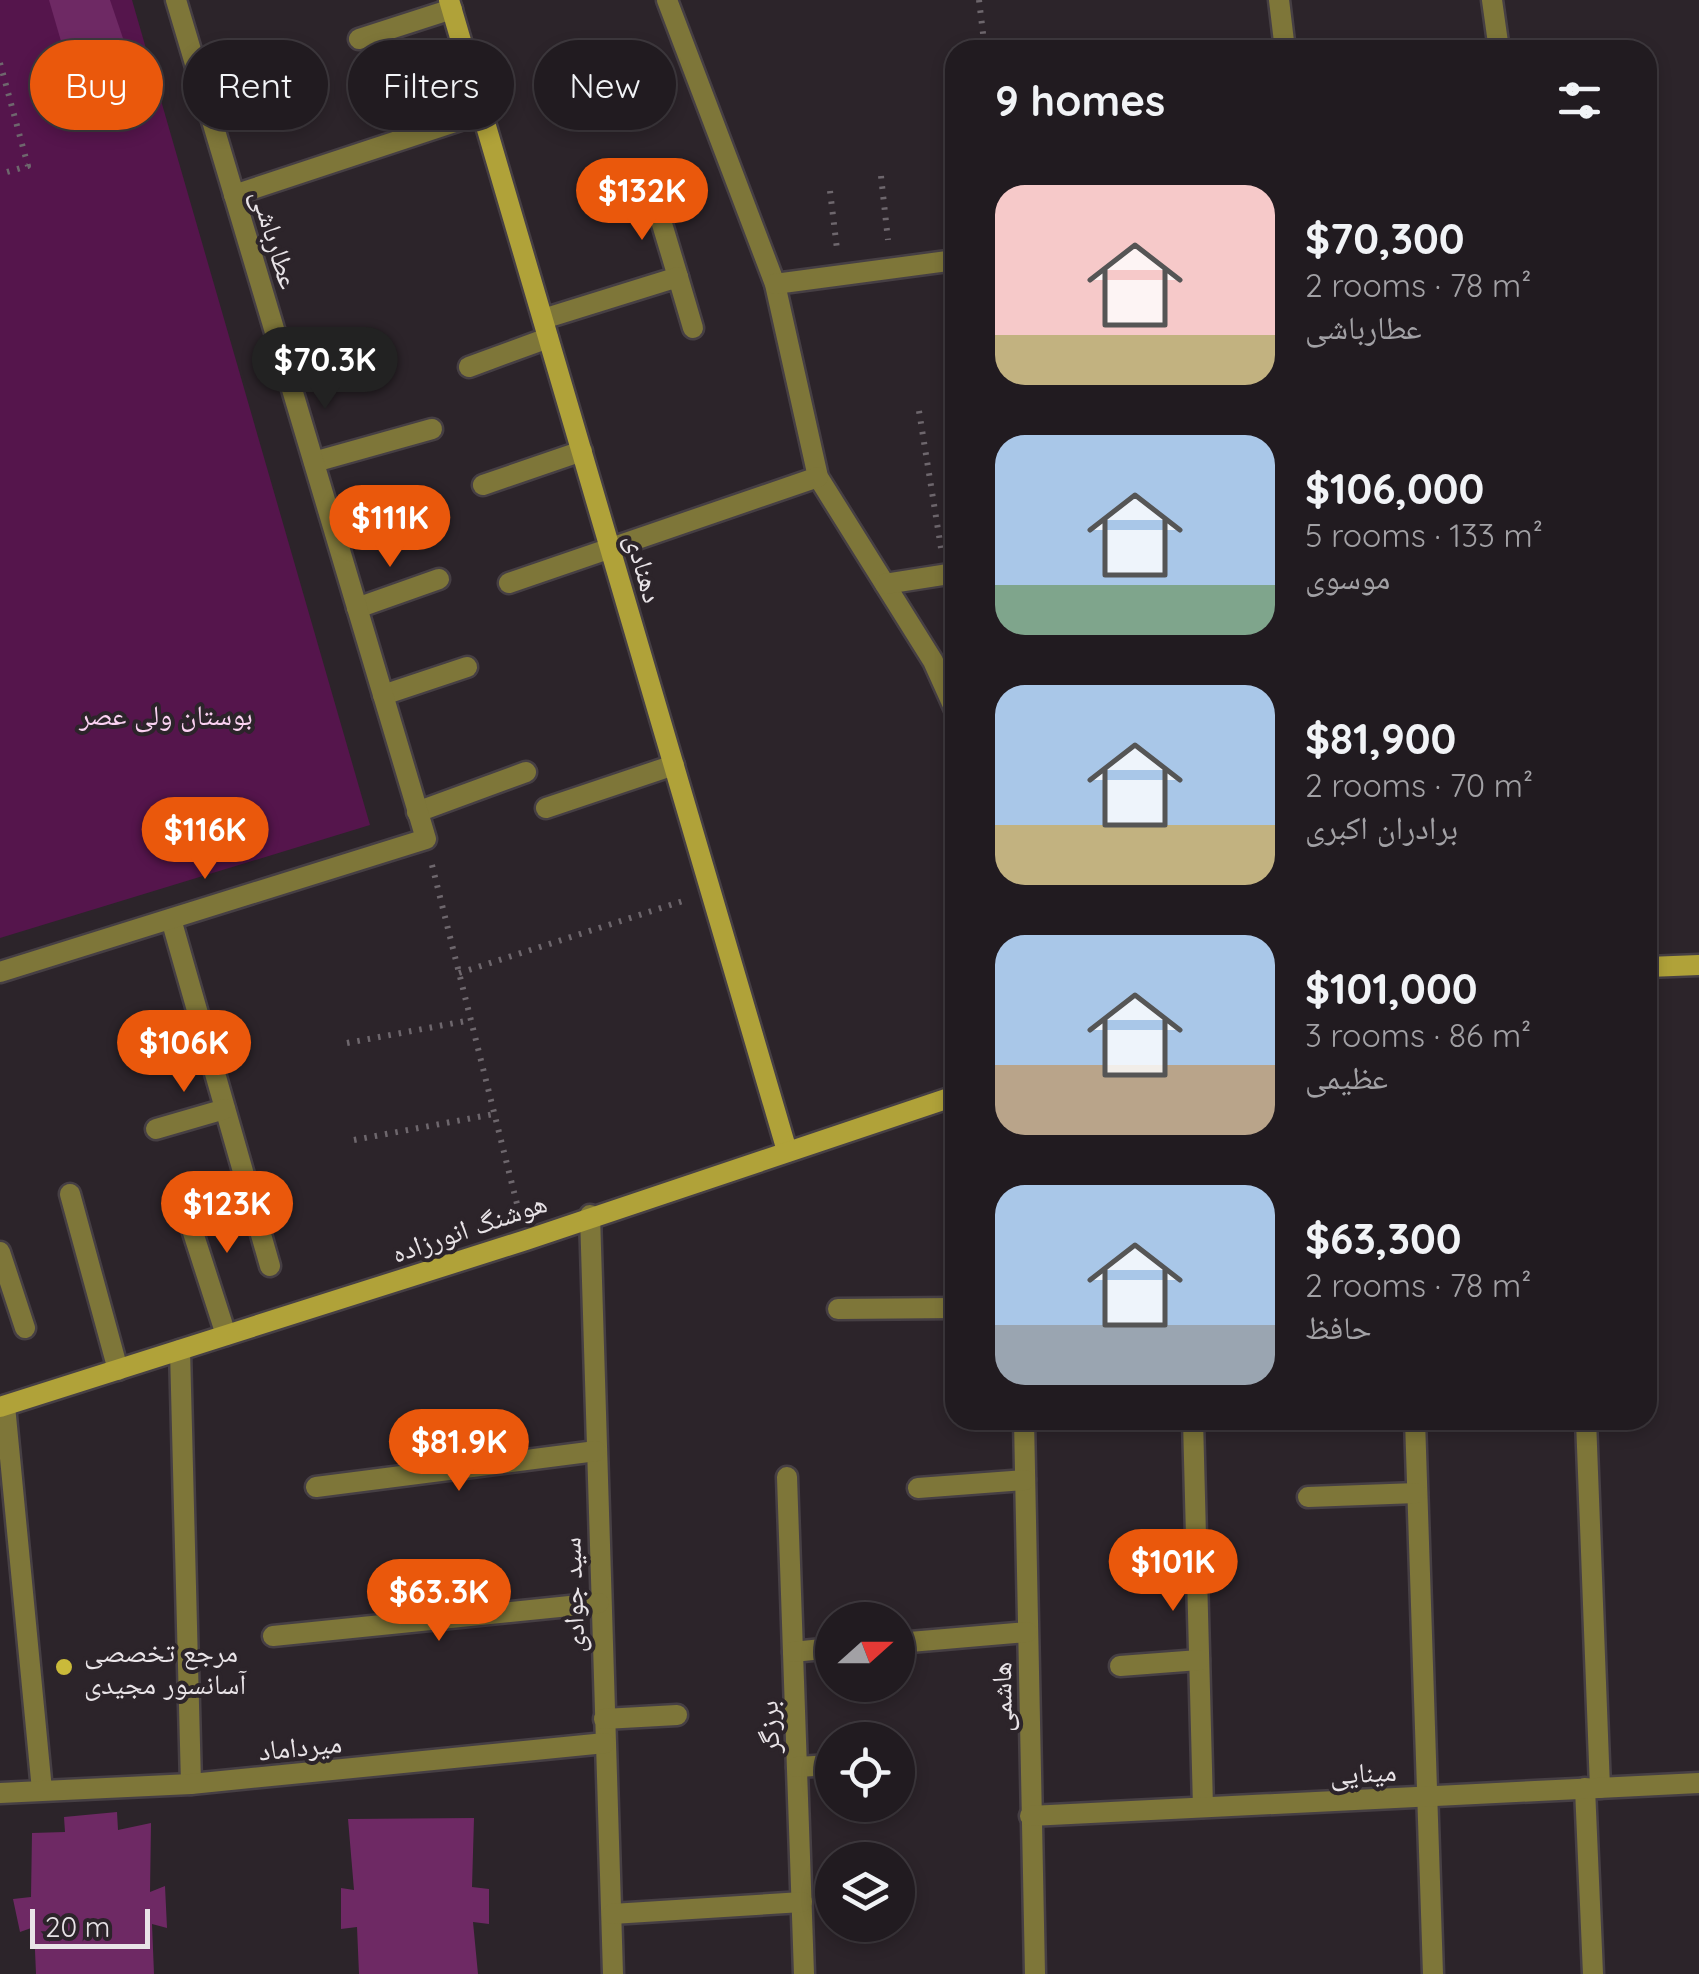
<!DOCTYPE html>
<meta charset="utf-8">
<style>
:root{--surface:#211b20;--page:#2d282d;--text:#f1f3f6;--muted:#a2a1a5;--line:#3e393e;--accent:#ea580c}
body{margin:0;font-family:Quicksand,"Noto Naskh Arabic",sans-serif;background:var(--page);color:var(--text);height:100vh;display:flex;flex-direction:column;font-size:38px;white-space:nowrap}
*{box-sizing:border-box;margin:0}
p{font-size:32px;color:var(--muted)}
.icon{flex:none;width:55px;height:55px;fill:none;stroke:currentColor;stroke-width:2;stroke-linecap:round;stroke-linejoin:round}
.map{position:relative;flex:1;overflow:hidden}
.side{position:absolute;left:945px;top:40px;width:712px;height:1390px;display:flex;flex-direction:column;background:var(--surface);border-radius:30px;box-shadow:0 5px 15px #0003,0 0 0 2px var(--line)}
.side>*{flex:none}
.top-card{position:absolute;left:30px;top:40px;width:765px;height:90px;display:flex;gap:20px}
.needle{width:65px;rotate:69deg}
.buttons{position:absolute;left:815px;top:1602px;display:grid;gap:20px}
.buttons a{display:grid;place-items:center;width:100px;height:100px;border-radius:50%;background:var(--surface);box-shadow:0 5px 15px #0003,0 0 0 2px var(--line);font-size:50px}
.scale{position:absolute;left:30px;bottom:25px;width:120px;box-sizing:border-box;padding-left:10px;border:5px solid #e8e3e7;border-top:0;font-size:28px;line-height:35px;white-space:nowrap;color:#e8e3e7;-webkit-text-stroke:8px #2c242a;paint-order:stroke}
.price{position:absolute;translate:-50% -85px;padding:0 22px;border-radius:35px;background:var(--accent);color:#fff;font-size:32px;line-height:65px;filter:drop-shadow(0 2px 5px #0008)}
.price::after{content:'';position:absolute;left:50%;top:60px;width:30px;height:22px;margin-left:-15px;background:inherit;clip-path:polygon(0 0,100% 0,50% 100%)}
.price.on{background:#222;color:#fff}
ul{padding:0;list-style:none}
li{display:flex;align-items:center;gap:30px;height:250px;padding:0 50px}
li span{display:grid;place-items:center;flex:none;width:280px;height:200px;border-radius:30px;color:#555}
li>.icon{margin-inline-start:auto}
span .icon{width:120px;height:120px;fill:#fffc;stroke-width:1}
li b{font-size:42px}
h2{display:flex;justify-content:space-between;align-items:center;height:120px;padding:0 50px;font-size:42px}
.pill{padding:0 35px;border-radius:45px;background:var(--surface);box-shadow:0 5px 15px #0003,0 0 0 2px var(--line);font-size:35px;line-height:90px}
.pill.on{background:var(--accent);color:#fff}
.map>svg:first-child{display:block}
.green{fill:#55154c}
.building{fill:#6e2964}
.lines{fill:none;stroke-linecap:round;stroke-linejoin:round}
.minor-casing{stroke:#463f44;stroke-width:25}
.secondary-casing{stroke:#463f44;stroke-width:25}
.path{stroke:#6e676d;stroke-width:6;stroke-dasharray:2.5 8;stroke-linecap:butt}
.minor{stroke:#7e7639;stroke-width:20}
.secondary{stroke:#b0a239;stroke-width:20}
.poi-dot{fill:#caba3a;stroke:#2c242a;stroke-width:4}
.labels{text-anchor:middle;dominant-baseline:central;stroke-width:8;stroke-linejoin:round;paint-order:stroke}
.street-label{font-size:28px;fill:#e8e3e7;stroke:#2c242a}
.park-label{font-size:28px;fill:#fbd2f2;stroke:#2c242a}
.poi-label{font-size:28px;fill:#e8e3e7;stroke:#2c242a;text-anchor:start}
</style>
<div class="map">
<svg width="1699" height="1974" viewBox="0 0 1699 1974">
<rect width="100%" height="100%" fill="#2c242a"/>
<!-- green -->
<polygon class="green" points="0,0 132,0 370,825 0,938"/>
<!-- building -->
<g class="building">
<polygon points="49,0 110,0 129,56 70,72"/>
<polygon points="117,1812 118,1830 151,1823 150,1892 165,1886 167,1928 152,1924 154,1974 36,1974 34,1927 20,1932 13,1899 31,1897 32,1833 65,1832 64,1817"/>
<polygon points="474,1818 472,1887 489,1889 489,1924 473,1922 478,1974 359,1974 357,1927 341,1929 341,1888 354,1890 348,1819"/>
</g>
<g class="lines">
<!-- minor casing -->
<g class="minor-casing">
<g id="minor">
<polyline points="667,0 775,284 818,477 933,661 955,710"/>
<polyline points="1279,0 1285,50"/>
<polyline points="1492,0 1499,50"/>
<polyline points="359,39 452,9"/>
<polyline points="653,194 678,277"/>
<polyline points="234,195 482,113"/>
<polyline points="775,284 955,260"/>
<polyline points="543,319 678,277 693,328"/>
<polyline points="469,367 548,338"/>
<polyline points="314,462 432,429"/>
<polyline points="483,485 582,451"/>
<polyline points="509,583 818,477"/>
<polyline points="885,584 955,573"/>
<polyline points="357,608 439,579"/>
<polyline points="383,695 467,667"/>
<polyline points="546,808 674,765"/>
<polyline points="417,812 526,772"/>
<polyline points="171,919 270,1266"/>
<polyline points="0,972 426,839 176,0"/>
<polyline points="156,1129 225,1109"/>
<polyline points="180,1192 226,1335"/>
<polyline points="70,1194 118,1370"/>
<polyline points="590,1215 613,1974"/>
<polyline points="0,1252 25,1328"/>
<polyline points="838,1309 955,1308"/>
<polyline points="180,1350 191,1784"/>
<polyline points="5,1406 42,1790"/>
<polyline points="1024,1420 1035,1974"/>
<polyline points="1193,1420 1203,1807"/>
<polyline points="1415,1420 1433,1974"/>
<polyline points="1586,1420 1600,1788"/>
<polyline points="787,1477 804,1974"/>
<polyline points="316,1487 596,1451"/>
<polyline points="918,1488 1025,1480"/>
<polyline points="1308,1497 1417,1493"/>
<polyline points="273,1636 599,1603"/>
<polyline points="898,1643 1027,1632"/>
<polyline points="793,1652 832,1648"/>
<polyline points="1120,1666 1199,1660"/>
<polyline points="604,1719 677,1715"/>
<polyline points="797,1767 832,1765"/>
<polyline points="1585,1788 1593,1974"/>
<polyline points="0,1793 191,1784 605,1743"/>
<polyline points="1030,1816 1699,1783"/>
<polyline points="612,1914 802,1902"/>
</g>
</g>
<!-- secondary casing -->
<g class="secondary-casing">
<g id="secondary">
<polyline points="449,0 787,1151"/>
<polyline points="1648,967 1699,965"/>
<polyline points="0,1407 526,1240 955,1096"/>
</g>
</g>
<!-- path -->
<g class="path">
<polyline points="979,0 985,50"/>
<polyline points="0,63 28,166 0,174"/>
<polyline points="881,176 888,240"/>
<polyline points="830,191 837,249"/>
<polyline points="919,411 941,548"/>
<polyline points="432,865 519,1212"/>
<polyline points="459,973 686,900"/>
<polyline points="347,1043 471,1020"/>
<polyline points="354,1140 494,1114"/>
</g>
<!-- minor -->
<use href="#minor" class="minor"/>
<!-- secondary -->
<use href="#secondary" class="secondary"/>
</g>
<!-- markers -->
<circle class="poi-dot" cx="64" cy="1667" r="10"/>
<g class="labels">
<!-- street labels -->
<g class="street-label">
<text transform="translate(276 239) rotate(73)">عطارباشی</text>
<text transform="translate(645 568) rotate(74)">دهنادی</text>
<text transform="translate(469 1227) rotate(-19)">هوشنگ انورزاده</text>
<text transform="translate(572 1595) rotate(-92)">سید جوادی</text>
<text transform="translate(1001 1697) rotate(-91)">هاشمی</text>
<text transform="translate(768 1727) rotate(-92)">برزگر</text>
<text transform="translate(300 1746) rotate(-6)">میرداماد</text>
<text transform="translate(1363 1772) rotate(-3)">مینایی</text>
</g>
<!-- park labels -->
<g class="park-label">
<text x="166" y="714">بوستان ولی عصر</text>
</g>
<!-- poi labels -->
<g class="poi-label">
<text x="84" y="1651">مرجع تخصصی<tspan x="84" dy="32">آسانسور مجیدی</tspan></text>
</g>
</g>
</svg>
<div class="buttons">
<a><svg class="needle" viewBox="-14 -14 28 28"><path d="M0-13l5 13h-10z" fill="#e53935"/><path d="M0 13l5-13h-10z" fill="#a2a1a5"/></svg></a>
<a><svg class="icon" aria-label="locate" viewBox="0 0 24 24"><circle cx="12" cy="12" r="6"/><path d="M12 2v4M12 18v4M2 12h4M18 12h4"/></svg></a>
<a><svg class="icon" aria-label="layers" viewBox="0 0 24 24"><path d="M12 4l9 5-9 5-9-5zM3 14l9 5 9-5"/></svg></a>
</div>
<div class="scale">20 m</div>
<b class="price" style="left:642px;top:243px">$132K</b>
<b class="price on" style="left:325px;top:412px">$70.3K</b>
<b class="price" style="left:390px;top:570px">$111K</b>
<b class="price" style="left:205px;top:882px">$116K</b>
<b class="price" style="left:184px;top:1095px">$106K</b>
<b class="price" style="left:227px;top:1256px">$123K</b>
<b class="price" style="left:459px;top:1494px">$81.9K</b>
<b class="price" style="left:1173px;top:1614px">$101K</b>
<b class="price" style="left:439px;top:1644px">$63.3K</b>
<div class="top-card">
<a class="pill on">Buy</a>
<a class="pill">Rent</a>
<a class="pill">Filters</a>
<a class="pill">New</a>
</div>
<section class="side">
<h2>9 homes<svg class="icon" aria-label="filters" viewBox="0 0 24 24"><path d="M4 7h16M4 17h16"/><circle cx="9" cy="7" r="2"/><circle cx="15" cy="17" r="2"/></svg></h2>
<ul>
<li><span style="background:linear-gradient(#f6c9c9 75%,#c2b280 0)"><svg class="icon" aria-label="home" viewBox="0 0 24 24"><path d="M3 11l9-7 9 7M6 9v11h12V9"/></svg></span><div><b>$70,300</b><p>2 rooms · 78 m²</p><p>عطارباشی</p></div></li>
<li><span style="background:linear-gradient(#a9c7e8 75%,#7fa58c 0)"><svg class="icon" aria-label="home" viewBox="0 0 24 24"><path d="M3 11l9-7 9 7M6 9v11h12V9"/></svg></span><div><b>$106,000</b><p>5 rooms · 133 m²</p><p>موسوی</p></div></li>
<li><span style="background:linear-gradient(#a9c7e8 70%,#c2b280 0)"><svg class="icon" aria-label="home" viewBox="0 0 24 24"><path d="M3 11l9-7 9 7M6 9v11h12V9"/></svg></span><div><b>$81,900</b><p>2 rooms · 70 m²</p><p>برادران اکبری</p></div></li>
<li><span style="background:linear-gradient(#a9c7e8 65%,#b9a48a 0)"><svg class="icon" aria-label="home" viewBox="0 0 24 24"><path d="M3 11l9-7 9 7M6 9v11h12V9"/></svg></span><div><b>$101,000</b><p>3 rooms · 86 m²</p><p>عظیمی</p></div></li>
<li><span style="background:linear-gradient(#a9c7e8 70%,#9aa5b1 0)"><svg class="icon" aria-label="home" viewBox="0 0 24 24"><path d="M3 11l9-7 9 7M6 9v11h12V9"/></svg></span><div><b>$63,300</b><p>2 rooms · 78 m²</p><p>حافظ</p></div></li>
</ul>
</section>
</div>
